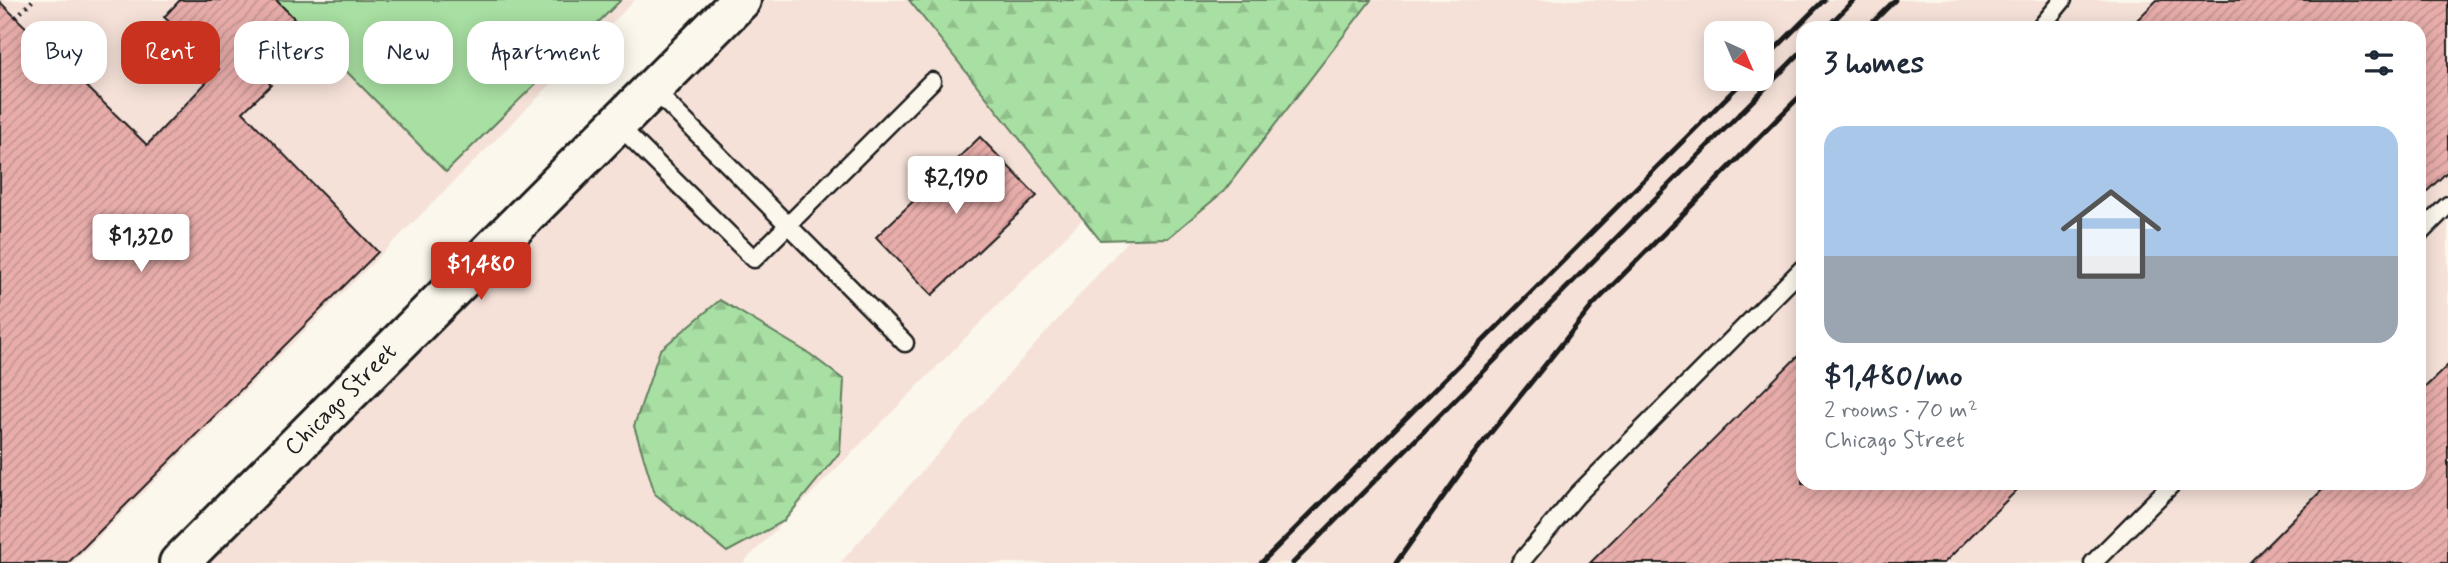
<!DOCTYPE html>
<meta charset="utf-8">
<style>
:root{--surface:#fff;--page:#f2f2f3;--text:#1f2937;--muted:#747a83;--line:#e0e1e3;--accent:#c8321e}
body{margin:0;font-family:Mynerve,sans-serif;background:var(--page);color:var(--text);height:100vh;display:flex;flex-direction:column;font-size:26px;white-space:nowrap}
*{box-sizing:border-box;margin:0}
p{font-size:23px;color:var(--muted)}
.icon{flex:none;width:38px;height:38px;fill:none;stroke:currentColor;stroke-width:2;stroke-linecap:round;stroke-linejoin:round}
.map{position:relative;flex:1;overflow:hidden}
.sheet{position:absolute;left:1796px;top:21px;width:630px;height:469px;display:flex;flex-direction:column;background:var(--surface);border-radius:21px;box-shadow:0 4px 18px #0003}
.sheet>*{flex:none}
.hud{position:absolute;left:21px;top:21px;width:665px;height:63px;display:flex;gap:14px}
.needle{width:46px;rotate:136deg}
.fabs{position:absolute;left:1704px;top:21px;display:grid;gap:14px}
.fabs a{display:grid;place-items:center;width:70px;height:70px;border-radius:14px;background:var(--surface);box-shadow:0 4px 18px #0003;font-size:35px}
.price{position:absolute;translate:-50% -60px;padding:0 16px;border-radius:7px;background:#fff;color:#222;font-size:23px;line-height:46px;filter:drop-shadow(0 2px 4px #0008)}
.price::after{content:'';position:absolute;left:50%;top:42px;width:21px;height:16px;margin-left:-10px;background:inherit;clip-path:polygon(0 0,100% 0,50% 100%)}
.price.selected{background:var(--accent);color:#fff}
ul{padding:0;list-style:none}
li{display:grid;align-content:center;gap:14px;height:371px;padding:0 28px}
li+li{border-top:2px solid var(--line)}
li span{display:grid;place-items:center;height:217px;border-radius:21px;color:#555}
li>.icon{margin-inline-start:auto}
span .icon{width:126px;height:126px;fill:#fffc;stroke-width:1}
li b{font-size:30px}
h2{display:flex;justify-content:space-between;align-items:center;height:84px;padding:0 28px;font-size:30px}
.pill{padding:0 24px;border-radius:21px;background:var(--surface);box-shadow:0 4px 18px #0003;font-size:24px;line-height:63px}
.pill.selected{background:var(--accent);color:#fff}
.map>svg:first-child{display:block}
.built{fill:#f5e1d8;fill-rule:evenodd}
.forest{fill:url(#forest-firs);stroke:#627e5f;stroke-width:2}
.pitch{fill:#a8dfa2;stroke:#627e5f;stroke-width:2}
.building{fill:url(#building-hatch);stroke:#1c1c1c;stroke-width:2}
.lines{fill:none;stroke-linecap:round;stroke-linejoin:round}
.service-casing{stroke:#1c1c1c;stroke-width:21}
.secondary-casing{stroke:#1c1c1c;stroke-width:44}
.path{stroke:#1c1c1c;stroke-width:4.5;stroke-dasharray:2 5;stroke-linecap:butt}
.service{stroke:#fbf7ec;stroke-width:16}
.secondary{stroke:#fbf7ec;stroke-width:38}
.rail{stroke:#1c1c1c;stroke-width:5}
.labels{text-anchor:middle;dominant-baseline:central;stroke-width:5;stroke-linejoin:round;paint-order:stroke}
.street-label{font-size:24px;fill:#1c1c1c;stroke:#fbf7ec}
</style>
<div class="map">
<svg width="2448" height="563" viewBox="0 0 2448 563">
<defs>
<pattern id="forest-firs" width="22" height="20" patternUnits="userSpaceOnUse" patternTransform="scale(1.75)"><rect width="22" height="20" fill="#a8dfa2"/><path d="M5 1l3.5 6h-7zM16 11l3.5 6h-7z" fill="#90bf8b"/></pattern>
<pattern id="building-hatch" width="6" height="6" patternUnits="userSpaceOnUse" patternTransform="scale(1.75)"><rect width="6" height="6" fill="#e8adaa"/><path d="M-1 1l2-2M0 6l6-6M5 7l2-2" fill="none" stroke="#c69492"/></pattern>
</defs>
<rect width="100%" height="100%" fill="#fbf7ec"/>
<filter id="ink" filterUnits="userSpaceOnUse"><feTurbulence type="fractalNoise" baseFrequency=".0143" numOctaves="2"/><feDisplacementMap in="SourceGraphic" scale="14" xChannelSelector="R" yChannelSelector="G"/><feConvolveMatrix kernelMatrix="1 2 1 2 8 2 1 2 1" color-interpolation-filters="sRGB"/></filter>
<g filter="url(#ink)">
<!-- built -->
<g class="built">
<polygon points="0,0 635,0 73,563 0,563"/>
<polygon points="741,0 1299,0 743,563 179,563"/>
<path d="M1343,0H2448V563H840ZM1802,28H2418V483H1802ZM1717,33H1762V79H1717Z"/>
</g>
<!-- forest -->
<g class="forest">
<polygon points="909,0 1371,0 1224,191 1168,238 1100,240"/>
<polygon points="720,300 810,354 844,380 840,452 784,521 727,552 655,494 634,426 660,350"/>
</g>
<!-- pitch -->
<polygon class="pitch" points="276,0 621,0 446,172"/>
<!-- building -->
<g class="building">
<polygon points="180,0 276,0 294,18 251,61 271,85 243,112 378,252 68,563 0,563 0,2 147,145 219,69 164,17"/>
<polygon points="2157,0 2448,0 2448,171 2418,200 2418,28 2129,28"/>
<polygon points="980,137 1037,196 932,295 876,237"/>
<polygon points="1802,352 1802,483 2024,483 1944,563 1590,563"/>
<polygon points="2448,365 2448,563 2249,563 2329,483 2418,483 2418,394"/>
</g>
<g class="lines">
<!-- service casing -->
<g class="service-casing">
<g id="service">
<polyline points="2040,28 2063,0"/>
<polyline points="653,89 905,343"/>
<polyline points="617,124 754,259 932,81"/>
<polyline points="2418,235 2448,205"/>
<polyline points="1520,563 1577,495 1802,269"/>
<polyline points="2093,563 2173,483"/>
</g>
</g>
<!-- secondary casing -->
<g class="secondary-casing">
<polyline id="secondary" points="179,563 741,0"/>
</g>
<!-- path -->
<polyline class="path" points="16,17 33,0"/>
<!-- service -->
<use href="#service" class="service"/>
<!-- secondary -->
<use href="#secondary" class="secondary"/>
<!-- rail -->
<g class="rail">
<polyline points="1826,28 1854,0"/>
<polyline points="1867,28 1895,0"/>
<polyline points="1762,62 1824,0"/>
<polyline points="1261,563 1745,79"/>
<polyline points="1293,563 1802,51"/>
<polyline points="1396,563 1473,455 1593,305 1802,94"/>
</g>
</g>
</g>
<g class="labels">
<!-- street labels -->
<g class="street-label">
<text transform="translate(341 400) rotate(-45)">Chicago Street</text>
</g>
</g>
</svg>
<div class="fabs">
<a><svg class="needle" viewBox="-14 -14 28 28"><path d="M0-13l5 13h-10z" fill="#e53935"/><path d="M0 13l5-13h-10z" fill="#747a83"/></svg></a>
</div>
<b class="price" style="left:956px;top:216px">$2,190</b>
<b class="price" style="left:141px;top:274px">$1,320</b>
<b class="price selected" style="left:481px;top:302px">$1,480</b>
<div class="hud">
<a class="pill">Buy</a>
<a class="pill selected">Rent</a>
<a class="pill">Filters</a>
<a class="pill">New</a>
<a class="pill">Apartment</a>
</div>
<section class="sheet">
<h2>3 homes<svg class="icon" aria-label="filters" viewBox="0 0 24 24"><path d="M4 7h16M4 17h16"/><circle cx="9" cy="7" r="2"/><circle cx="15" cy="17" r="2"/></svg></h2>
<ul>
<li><span style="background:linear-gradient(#a9c7e8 60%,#9aa5b1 0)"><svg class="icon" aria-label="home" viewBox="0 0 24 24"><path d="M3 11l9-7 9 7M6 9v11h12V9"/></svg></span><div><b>$1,480/mo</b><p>2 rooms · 70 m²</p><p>Chicago Street</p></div></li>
</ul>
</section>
</div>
